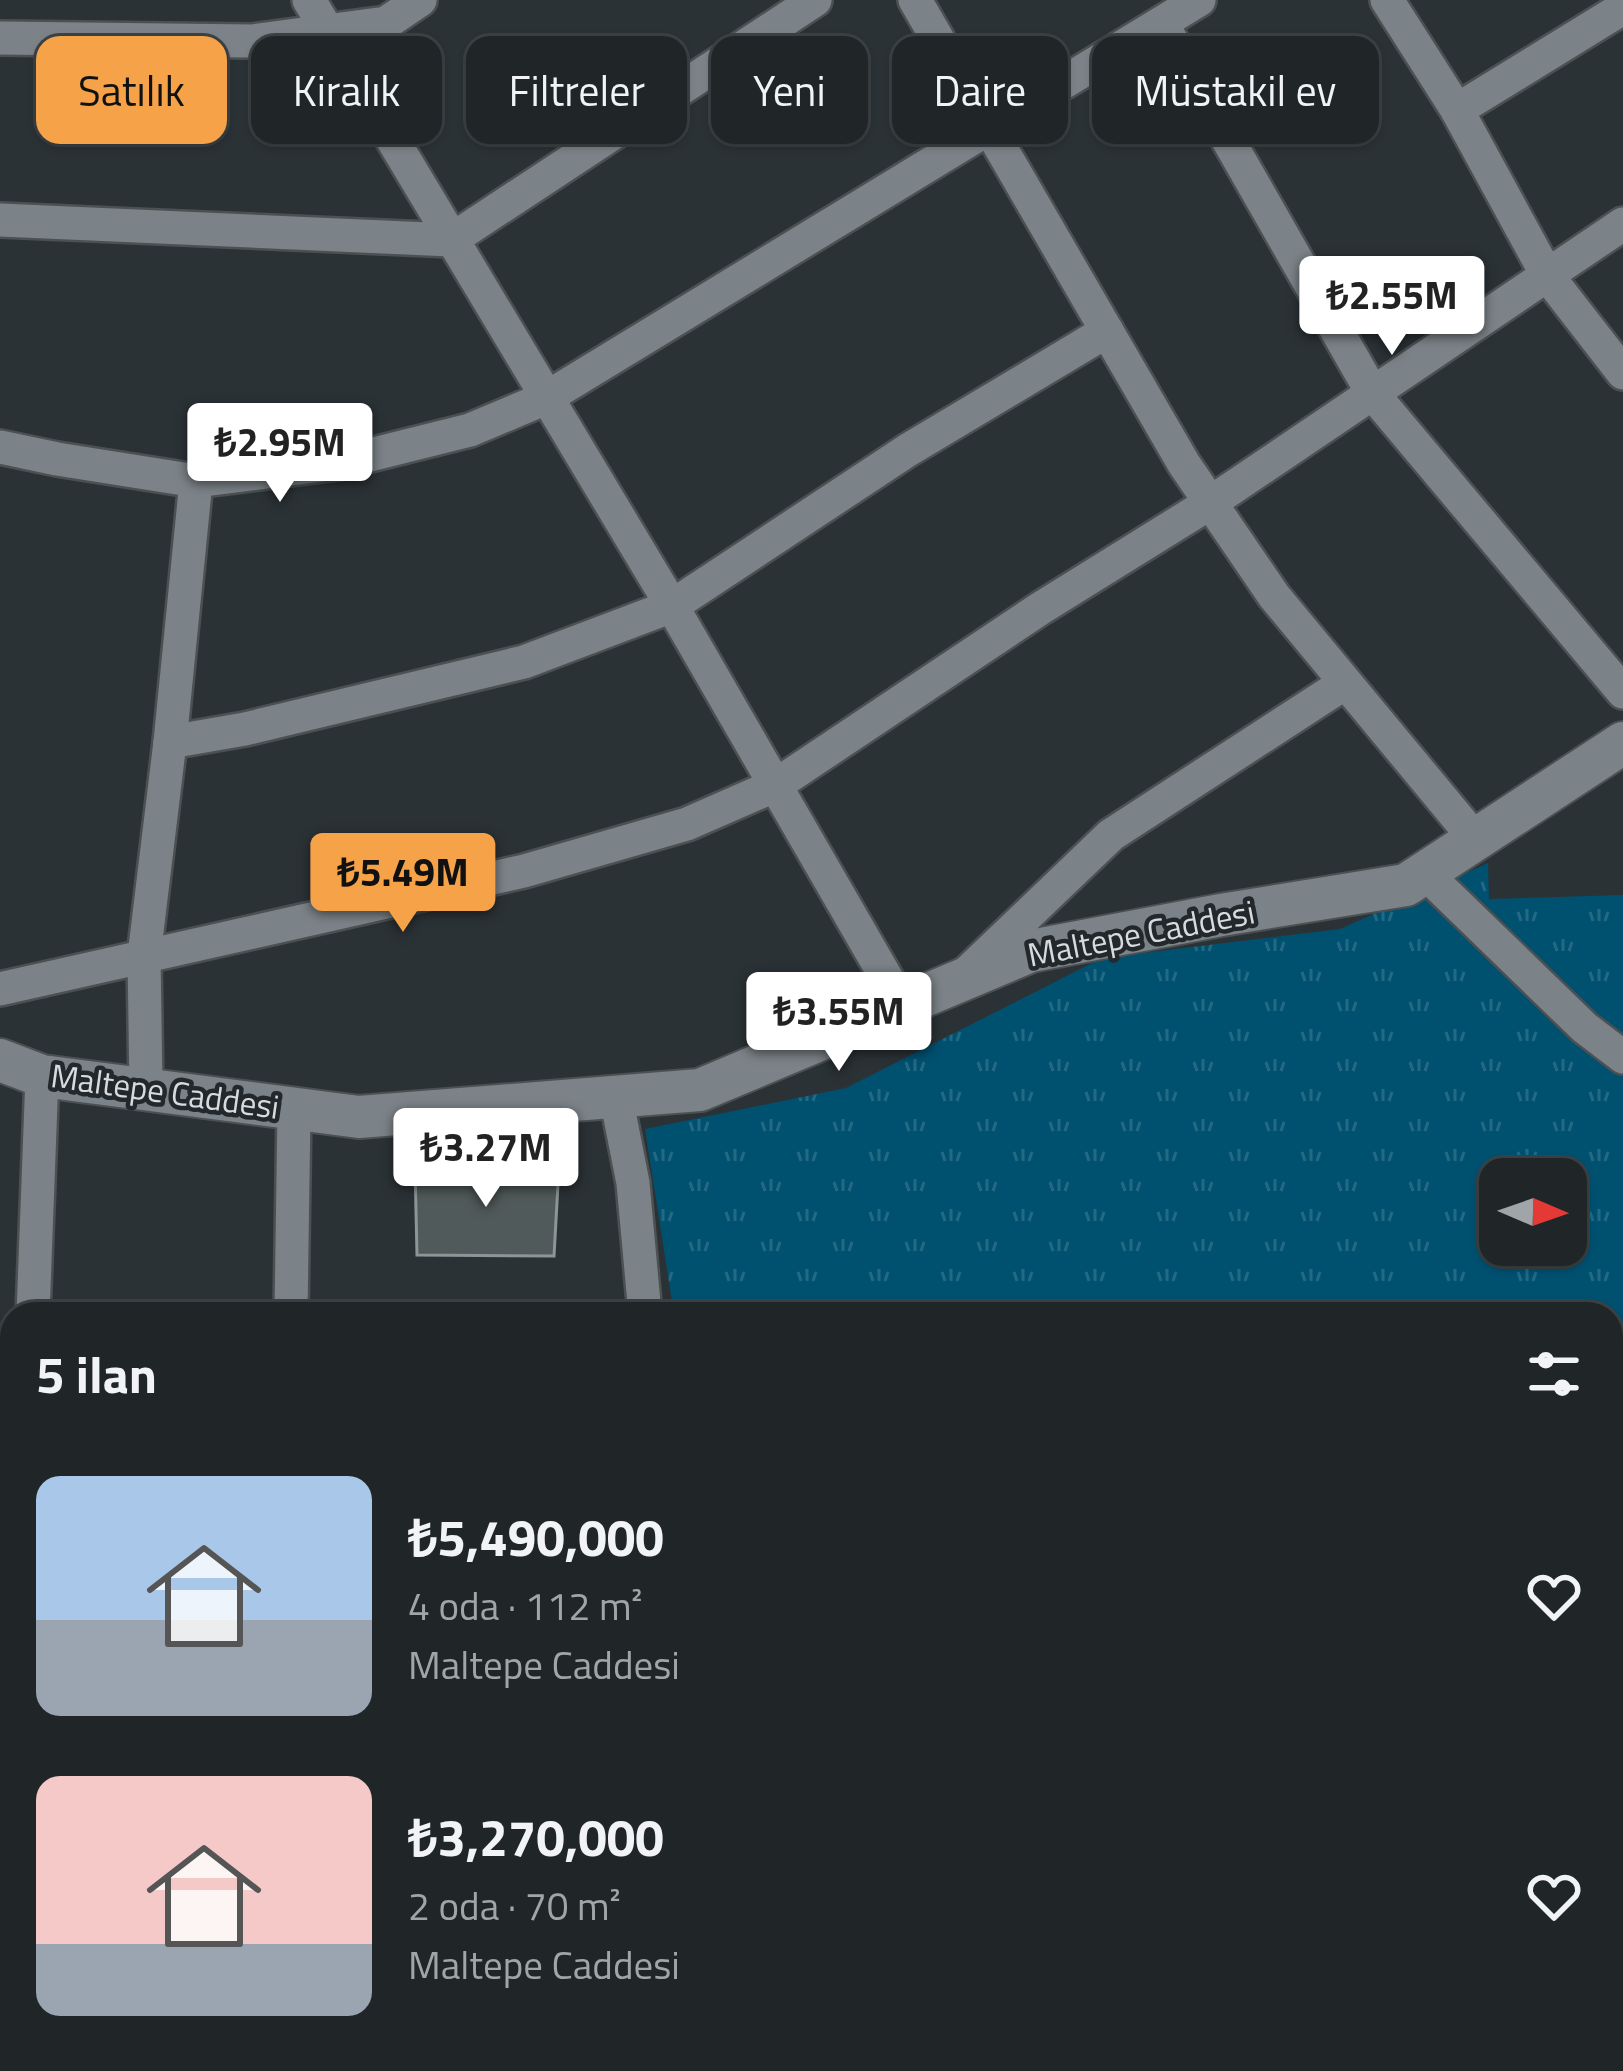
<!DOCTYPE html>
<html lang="tr">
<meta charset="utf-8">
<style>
:root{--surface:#202628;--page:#282e30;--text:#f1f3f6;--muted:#a2a5a8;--line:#3d4345;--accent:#f6a248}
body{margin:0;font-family:"Titillium Web",sans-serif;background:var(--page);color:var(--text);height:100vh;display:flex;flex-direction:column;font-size:45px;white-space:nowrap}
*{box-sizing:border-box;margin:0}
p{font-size:39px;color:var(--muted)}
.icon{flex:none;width:66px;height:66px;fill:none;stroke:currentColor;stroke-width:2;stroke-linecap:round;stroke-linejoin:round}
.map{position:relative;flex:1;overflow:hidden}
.drawer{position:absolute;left:0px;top:1302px;width:1623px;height:771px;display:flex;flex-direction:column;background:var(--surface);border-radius:36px 36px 0 0;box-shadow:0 3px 9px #0004,0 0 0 3px var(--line)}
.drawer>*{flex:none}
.hud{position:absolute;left:36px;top:36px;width:1551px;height:108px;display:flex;gap:24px}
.needle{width:78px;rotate:92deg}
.tools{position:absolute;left:1479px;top:1158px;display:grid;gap:24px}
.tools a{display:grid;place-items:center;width:108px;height:108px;border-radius:24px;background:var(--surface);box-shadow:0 3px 9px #0004,0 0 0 3px var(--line);font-size:60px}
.price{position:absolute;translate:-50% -102px;padding:0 27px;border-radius:12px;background:#fff;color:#222;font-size:39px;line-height:78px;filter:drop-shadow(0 3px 6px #0008)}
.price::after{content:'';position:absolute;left:50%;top:72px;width:36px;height:27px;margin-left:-18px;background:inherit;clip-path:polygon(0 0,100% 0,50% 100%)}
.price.on{background:var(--accent);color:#111}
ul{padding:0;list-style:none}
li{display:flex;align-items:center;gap:36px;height:300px;padding:0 36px}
li span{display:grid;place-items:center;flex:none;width:336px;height:240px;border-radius:24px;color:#555}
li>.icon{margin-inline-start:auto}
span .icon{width:144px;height:144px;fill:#fffc;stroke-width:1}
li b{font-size:51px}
h2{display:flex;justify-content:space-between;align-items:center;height:144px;padding:0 36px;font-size:51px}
.tag{padding:0 42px;border-radius:24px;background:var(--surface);box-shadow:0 3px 9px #0004,0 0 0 3px var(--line);font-size:42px;line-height:108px}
.tag.on{background:var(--accent);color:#111}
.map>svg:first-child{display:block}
.park{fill:url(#park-tufts);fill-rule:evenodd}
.building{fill:#515a5a;stroke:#8c9697;stroke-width:3}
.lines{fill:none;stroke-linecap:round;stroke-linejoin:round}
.minor-casing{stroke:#4b5053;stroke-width:38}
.tertiary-casing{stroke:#4b5053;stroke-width:46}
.minor{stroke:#7c8388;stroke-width:33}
.tertiary{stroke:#7c8388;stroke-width:42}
.labels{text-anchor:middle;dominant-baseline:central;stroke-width:9;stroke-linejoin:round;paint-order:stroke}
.street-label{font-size:33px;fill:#d7dbdd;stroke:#22282c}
</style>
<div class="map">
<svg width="1623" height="2071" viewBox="0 0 1623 2071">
<defs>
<pattern id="park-tufts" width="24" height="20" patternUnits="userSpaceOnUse" patternTransform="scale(3)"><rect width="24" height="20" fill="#005070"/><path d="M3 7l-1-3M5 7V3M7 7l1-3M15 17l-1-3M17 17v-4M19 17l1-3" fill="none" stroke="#246984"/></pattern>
</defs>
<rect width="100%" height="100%" fill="#2b3236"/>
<!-- park -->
<g class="park">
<path d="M1488,863L1489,899L1623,895V1952L1611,1955V1314H674L645,1129L846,1088L1102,958L1340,929ZM1500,1179H1566V1245H1500Z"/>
<polygon points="759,2061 1193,2061 1153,2071 760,2071"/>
</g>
<!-- building -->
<polygon class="building" points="415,1166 559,1166 554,1256 417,1255"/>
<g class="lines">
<!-- minor casing -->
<g class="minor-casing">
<g id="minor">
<polyline points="309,0 672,606 902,1005"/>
<polyline points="915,0 1184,464 1274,596 1476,840"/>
<polyline points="1387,0 1457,110 1547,275 1623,373"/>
<polyline points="1162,24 1373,394 1623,692"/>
<polyline points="0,38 252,41 386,23 420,0"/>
<polyline points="1457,110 1623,8"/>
<polyline points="0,220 451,240 815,0"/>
<polyline points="0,447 57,459 196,481 338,463 470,430 546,398 1199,0"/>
<polyline points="170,742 245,729 524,662 672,606 908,450 1107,331"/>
<polyline points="1425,873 1585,1028 1623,1057"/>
<polyline points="968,972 1111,835 1345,683"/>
<polyline points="0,989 524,871 687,824 776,785 1041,608 1210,503 1623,224"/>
<polyline points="146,1089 144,956 170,742 196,481"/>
<polyline points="616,1097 633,1183 645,1314"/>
<polyline points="33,1314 42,1076"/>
<polyline points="291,1314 294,1109"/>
<polyline points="0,1473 12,1473"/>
<polyline points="1611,1792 1623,1786"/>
<polyline points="0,1856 12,1856"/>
<polyline points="1611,1987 1623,1984"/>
<polyline points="49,2061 49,2071"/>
<polyline points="318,2061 319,2071"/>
<polyline points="729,2061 729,2071"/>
<polyline points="1192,2071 1204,2061"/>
<polyline points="1278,2071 1325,2061"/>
</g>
</g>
<!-- tertiary casing -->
<g class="tertiary-casing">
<polyline id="tertiary" points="0,1060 42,1076 359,1117 700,1090 1031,951 1221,915 1406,885 1623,743"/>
</g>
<!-- minor -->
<use href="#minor" class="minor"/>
<!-- tertiary -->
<use href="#tertiary" class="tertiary"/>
</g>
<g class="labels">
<!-- street labels -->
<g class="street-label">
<text transform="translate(1141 933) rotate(-11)">Maltepe Caddesi</text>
<text transform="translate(165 1091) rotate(8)">Maltepe Caddesi</text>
</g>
</g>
</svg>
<div class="tools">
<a><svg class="needle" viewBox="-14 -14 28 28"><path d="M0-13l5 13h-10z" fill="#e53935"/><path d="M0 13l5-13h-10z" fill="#a2a5a8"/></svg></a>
</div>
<b class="price" style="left:1392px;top:358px">₺2.55M</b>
<b class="price" style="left:280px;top:505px">₺2.95M</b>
<b class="price on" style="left:403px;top:935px">₺5.49M</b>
<b class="price" style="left:839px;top:1074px">₺3.55M</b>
<b class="price" style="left:486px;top:1210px">₺3.27M</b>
<div class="hud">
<a class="tag on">Satılık</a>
<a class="tag">Kiralık</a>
<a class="tag">Filtreler</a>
<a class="tag">Yeni</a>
<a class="tag">Daire</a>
<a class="tag">Müstakil ev</a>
</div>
<section class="drawer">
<h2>5 ilan<svg class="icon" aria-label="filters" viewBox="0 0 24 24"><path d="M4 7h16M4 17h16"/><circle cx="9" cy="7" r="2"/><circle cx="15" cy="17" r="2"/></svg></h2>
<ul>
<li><span style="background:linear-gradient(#a9c7e8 60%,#9aa5b1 0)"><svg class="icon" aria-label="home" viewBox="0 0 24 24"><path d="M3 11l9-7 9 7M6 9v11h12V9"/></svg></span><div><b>₺5,490,000</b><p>4 oda · 112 m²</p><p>Maltepe Caddesi</p></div><svg class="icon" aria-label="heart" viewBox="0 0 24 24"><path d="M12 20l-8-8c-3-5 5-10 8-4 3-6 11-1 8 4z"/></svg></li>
<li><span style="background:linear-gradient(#f6c9c9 70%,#9aa5b1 0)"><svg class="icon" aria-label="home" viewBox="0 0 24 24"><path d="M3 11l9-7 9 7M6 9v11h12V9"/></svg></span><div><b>₺3,270,000</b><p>2 oda · 70 m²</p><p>Maltepe Caddesi</p></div><svg class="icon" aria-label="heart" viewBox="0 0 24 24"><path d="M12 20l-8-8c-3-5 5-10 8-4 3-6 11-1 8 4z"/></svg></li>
</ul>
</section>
</div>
